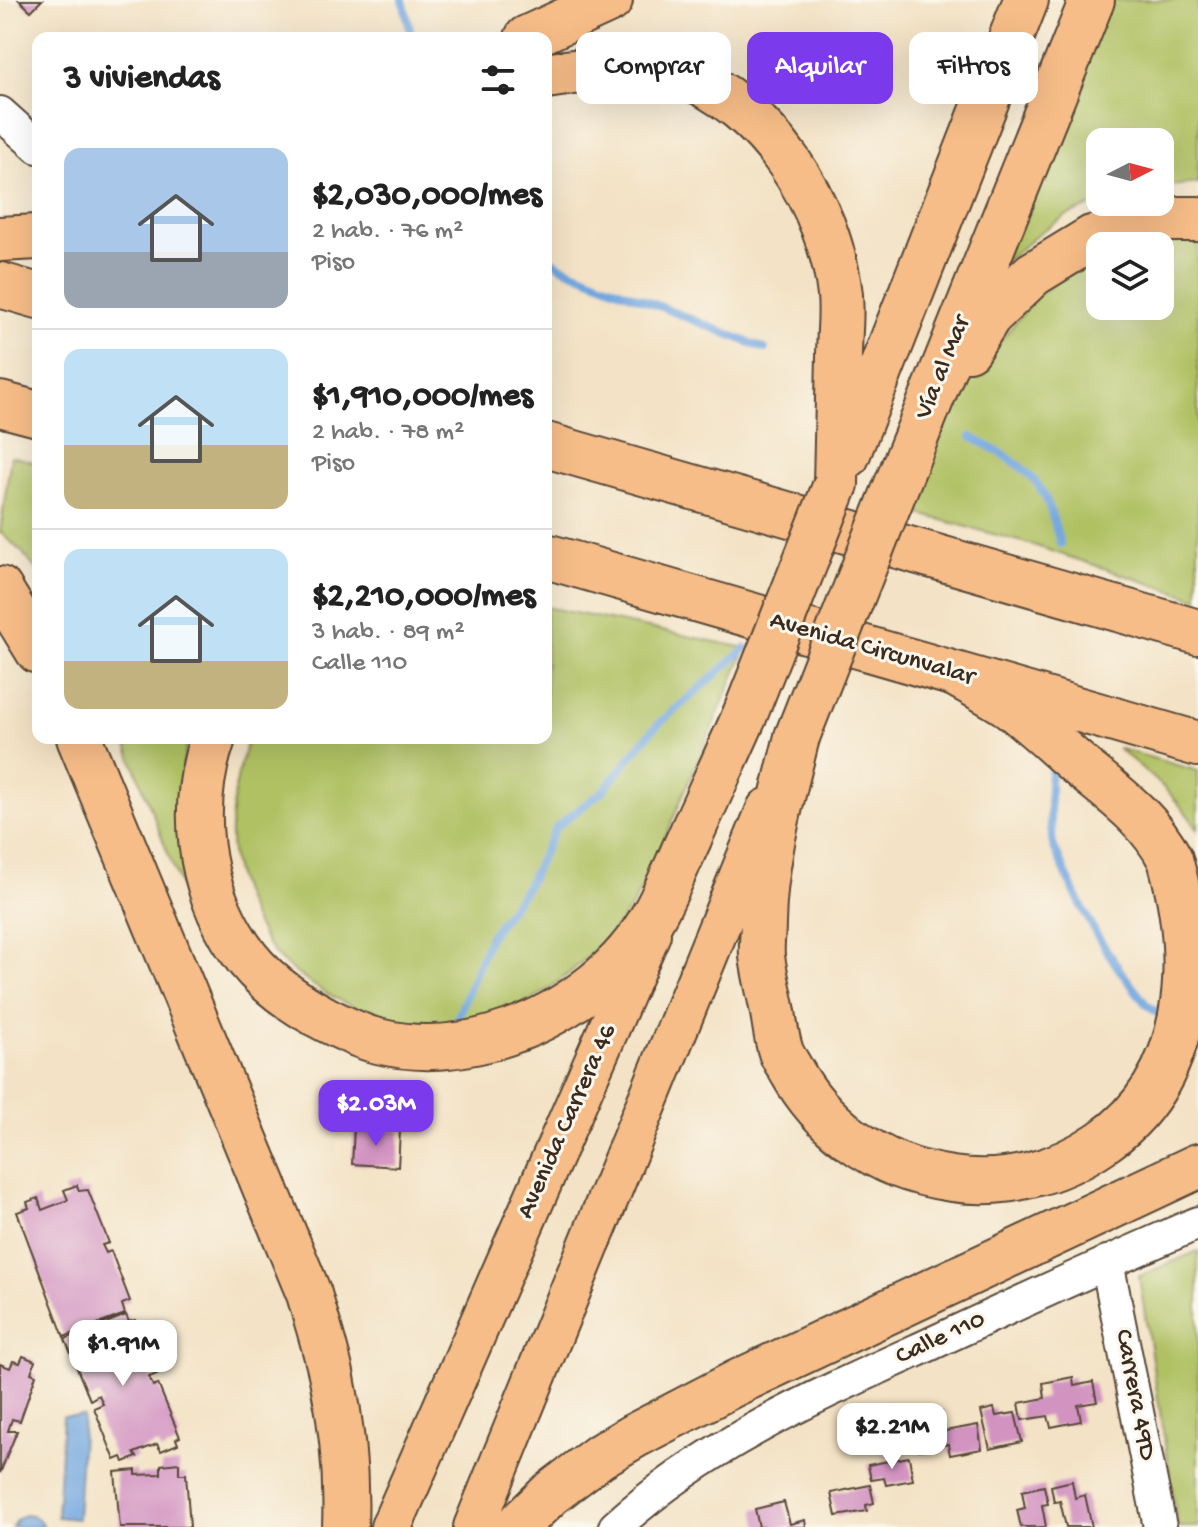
<!DOCTYPE html>
<html lang="es">
<meta charset="utf-8">
<style>
:root{--surface:#fff;--page:#f2f2f2;--text:#222;--muted:#767676;--line:#e0e0e0;--accent:#7c3aed}
body{margin:0;font-family:"Gochi Hand",sans-serif;background:var(--page);color:var(--text);height:100vh;display:flex;flex-direction:column;font-size:30px;white-space:nowrap}
*{box-sizing:border-box;margin:0}
p{font-size:26px;color:var(--muted)}
.icon{flex:none;width:44px;height:44px;fill:none;stroke:currentColor;stroke-width:2;stroke-linecap:round;stroke-linejoin:round}
.map{position:relative;flex:1;overflow:hidden}
.panel{position:absolute;left:32px;top:32px;width:520px;height:712px;display:flex;flex-direction:column;background:var(--surface);border-radius:16px;box-shadow:0 8px 32px #0002}
.panel>*{flex:none}
.banner{position:absolute;left:576px;top:32px;width:502px;height:72px;display:flex;gap:16px}
.needle{width:52px;rotate:84deg}
.tools{position:absolute;left:1086px;top:128px;display:grid;gap:16px}
.tools a{display:grid;place-items:center;width:88px;height:88px;border-radius:16px;background:var(--surface);box-shadow:0 8px 32px #0002;font-size:40px}
.price{position:absolute;translate:-50% -68px;padding:0 18px;border-radius:16px;background:#fff;color:#222;font-size:26px;line-height:52px;filter:drop-shadow(0 2px 4px #0008)}
.price::after{content:'';position:absolute;left:50%;top:48px;width:24px;height:18px;margin-left:-12px;background:inherit;clip-path:polygon(0 0,100% 0,50% 100%)}
.price.selected{background:var(--accent);color:#fff}
ul{padding:0;list-style:none}
li{display:flex;align-items:center;gap:24px;height:200px;padding:0 32px}
li+li{border-top:2px solid var(--line)}
li span{display:grid;place-items:center;flex:none;width:224px;height:160px;border-radius:16px;color:#555}
li>.icon{margin-inline-start:auto}
span .icon{width:96px;height:96px;fill:#fffc;stroke-width:1}
li b{font-size:34px}
h2{display:flex;justify-content:space-between;align-items:center;height:96px;padding:0 32px;font-size:34px}
.chip{padding:0 28px;border-radius:16px;background:var(--surface);box-shadow:0 8px 32px #0002;font-size:28px;line-height:72px}
.chip.selected{background:var(--accent);color:#fff}
.map>svg:first-child{display:block}
.green{fill:#b0c164;stroke:#767641;stroke-width:2}
.water{fill:#71a6df;stroke:#56687e;stroke-width:2}
.lines{fill:none;stroke-linecap:round;stroke-linejoin:round}
.stream{stroke:#71a6df;stroke-width:8}
.building{fill:#d293c1}
.minor-casing{stroke:#574637;stroke-width:36}
.major-casing{stroke:#574637;stroke-width:44}
.highway-casing{stroke:#574637;stroke-width:48}
.minor{stroke:#fff;stroke-width:32}
.major{stroke:#f7bd88;stroke-width:40}
.highway{stroke:#f7bd88;stroke-width:44}
.highway-bridge-casing{stroke:#574637;stroke-width:48;stroke-linecap:butt}
.highway-bridge{stroke:#f7bd88;stroke-width:44}
.labels{text-anchor:middle;dominant-baseline:central;stroke-width:6;stroke-linejoin:round;paint-order:stroke}
.street-label{font-size:26px;fill:#3b2a1e;stroke:#fbf7ec}
</style>
<div class="map">
<svg width="1198" height="1527" viewBox="0 0 1198 1527">
<rect width="100%" height="100%" fill="#fbf7ec"/>
<filter id="ink" filterUnits="userSpaceOnUse"><feTurbulence type="fractalNoise" baseFrequency=".0125" numOctaves="2"/><feDisplacementMap in="SourceGraphic" scale="16" xChannelSelector="R" yChannelSelector="G"/><feConvolveMatrix kernelMatrix="1 2 1 2 8 2 1 2 1" color-interpolation-filters="sRGB"/></filter>
<filter id="wash" filterUnits="userSpaceOnUse"><feTurbulence type="fractalNoise" baseFrequency=".006" numOctaves="4" result="noise"/><feDisplacementMap in="SourceGraphic" scale="32" xChannelSelector="R" yChannelSelector="G"/><feGaussianBlur stdDeviation="1.8" result="paint"/><feColorMatrix in="noise" values="0 0 0 0 0 0 0 0 0 0 0 0 0 0 0 0 0 1.4 0 .05"/><feComposite in="paint" operator="in"/></filter>
<g filter="url(#wash)">
<rect width="100%" height="100%" fill="#f3e2c5"/>
<!-- green -->
<g class="green">
<polygon points="1104,0 1198,0 1198,183 1160,187 1160,142 1100,142 1101,202 1068,215 1039,233 1003,264"/>
<polygon points="1198,232 1198,599 1033,545 909,511 959,391 1037,296 1100,251 1100,306 1160,306 1160,246 1115,246"/>
<polygon points="11,456 38,463 38,572 22,552 0,532"/>
<path d="M546,607L746,648L649,875C643,885 637,897 631,907C606,943 554,993 512,1009C503,1012 492,1014 483,1016C473,1019 463,1023 453,1024C401,1028 353,1012 310,983C297,974 283,964 273,952C258,933 240,892 235,869C225,830 235,775 249,738H546Z"/>
<polygon points="124,738 189,738 183,763 181,800 191,914"/>
<path d="M1117,748L1198,771V830C1176,795 1149,773 1117,748Z"/>
<polygon points="1198,1251 1198,1527 1178,1527 1139,1276"/>
</g>
<!-- water -->
<g class="water">
<polygon points="63,1416 83,1416 77,1519 57,1517"/>
<path d="M24,1515C33,1515 40,1518 44,1527H12L16,1520Z"/>
</g>
<g class="lines">
<!-- stream -->
<g class="stream">
<polyline points="403,0 412,38"/>
<polyline points="546,256 560,266 765,349"/>
<path d="M971,437C993,449 1017,460 1034,480C1049,497 1054,523 1060,544"/>
<polyline points="1053,763 1050,780 1050,816 1053,845 1071,885 1096,934 1119,969 1146,1004 1167,1020"/>
<polyline points="455,1024 490,936 527,886 556,827 604,790 653,729 746,648"/>
</g>
</g>
<g id="blocks">
<!-- building -->
<g class="building">
<polygon points="19,0 42,0 31,11"/>
<polygon points="354,1128 400,1131 398,1167 352,1164"/>
<polygon points="77,1185 79,1191 88,1190 109,1243 102,1245 106,1253 111,1251 130,1301 122,1304 125,1314 64,1337 17,1212 29,1208 27,1202 38,1198 42,1210 68,1200 64,1190"/>
<polygon points="126,1315 129,1322 135,1320 157,1374 149,1377 153,1386 158,1384 180,1437 176,1439 178,1444 161,1451 157,1444 134,1453 137,1457 124,1462 122,1457 115,1460 94,1408 103,1404 99,1395 90,1400 65,1339"/>
<polygon points="23,1356 35,1361 31,1373 36,1375 20,1421 12,1419 8,1431 17,1431 0,1473 0,1364 10,1368 13,1361 20,1363"/>
<polygon points="1073,1377 1074,1386 1093,1382 1097,1402 1078,1405 1081,1421 1051,1427 1048,1416 1022,1420 1019,1403 1045,1398 1043,1383"/>
<polygon points="994,1408 996,1416 1015,1413 1022,1442 990,1449 981,1411"/>
<polygon points="942,1412 945,1431 978,1425 982,1449 950,1455 948,1444 919,1450 913,1417"/>
<polygon points="909,1457 913,1480 886,1485 884,1478 871,1480 868,1465"/>
<polygon points="179,1463 179,1474 186,1474 190,1527 120,1527 115,1472 136,1470 136,1475 161,1474 161,1465"/>
<polygon points="1072,1481 1075,1498 1085,1495 1092,1527 1066,1527 1060,1501 1054,1502 1051,1486"/>
<polygon points="870,1485 874,1503 866,1505 867,1511 836,1516 831,1493"/>
<polygon points="1044,1486 1048,1504 1042,1505 1046,1527 1021,1527 1017,1510 1025,1508 1022,1491"/>
<polygon points="784,1502 790,1524 805,1520 806,1527 759,1527 755,1509"/>
</g>
</g>
</g>
<g filter="url(#ink)">
<use href="#blocks" fill-opacity="0" stroke="#574637" stroke-width="2"/>
<g class="lines">
<!-- minor casing -->
<g class="minor-casing">
<g id="minor">
<polyline points="0,113 38,147"/>
<polyline points="1107,1262 1160,1527"/>
<path d="M615,1527C703,1446 814,1397 922,1348C1014,1305 1105,1263 1198,1223"/>
</g>
</g>
<!-- major casing -->
<g class="major-casing">
<g id="major">
<polyline points="391,1527 650,934"/>
<polyline points="474,1527 767,809"/>
</g>
</g>
<!-- highway casing -->
<g class="highway-casing">
<g id="highway">
<polyline points="527,38 610,0"/>
<path d="M546,76C582,70 619,66 655,69C663,70 672,70 679,73C767,105 830,204 840,295C842,315 839,336 839,356C838,399 837,442 836,484"/>
<polyline points="0,239 38,237"/>
<polyline points="0,285 38,296"/>
<polyline points="968,349 989,316 1033,274 1092,238 1161,219 1198,219"/>
<polyline points="0,404 38,414"/>
<polyline points="546,445 1198,632"/>
<polyline points="847,456 1026,0"/>
<polyline points="889,504 1092,0"/>
<polyline points="546,556 1198,744"/>
<polyline points="0,589 38,651"/>
<path d="M797,737C782,799 764,859 763,923C763,934 761,945 762,956C764,973 769,991 772,1007C775,1022 776,1038 781,1052C783,1058 788,1064 791,1070C806,1097 825,1119 850,1138C883,1162 912,1173 952,1179C1005,1187 1057,1173 1101,1143C1195,1079 1198,959 1170,859C1151,821 1117,796 1085,770C1060,749 1036,726 1010,706C994,695 976,686 959,676"/>
<path d="M79,738L309,1294C317,1322 326,1350 332,1378C342,1426 347,1478 345,1527"/>
<path d="M213,738C189,807 198,886 239,947C260,979 294,1003 327,1020C343,1028 361,1037 378,1041C453,1060 535,1032 594,985C617,967 639,942 653,916C667,892 677,864 689,839C707,798 726,758 744,717"/>
<polyline points="516,1527 550,1494 600,1456 634,1436 736,1383 1198,1166"/>
</g>
</g>
<!-- minor -->
<use href="#minor" class="minor"/>
<!-- major -->
<use href="#major" class="major"/>
<!-- highway -->
<use href="#highway" class="highway"/>
<!-- highway-bridge casing -->
<g class="highway-bridge-casing">
<g id="highway-bridge">
<polyline points="744,717 836,484"/>
<polyline points="797,737 889,504"/>
</g>
</g>
<!-- highway-bridge -->
<use href="#highway-bridge" class="highway-bridge"/>
</g>
</g>
<g class="labels">
<!-- street labels -->
<g class="street-label">
<text transform="translate(944 368) rotate(-68)">Vía al Mar</text>
<text transform="translate(872 650) rotate(16)">Avenida Circunvalar</text>
<text transform="translate(568 1122) rotate(-66)">Avenida Carrera 46</text>
<text transform="translate(941 1339) rotate(-25)">Calle 110</text>
<text transform="translate(1134 1395) rotate(79)">Carrera 49D</text>
</g>
</g>
</svg>
<div class="tools">
<a><svg class="needle" viewBox="-14 -14 28 28"><path d="M0-13l5 13h-10z" fill="#e53935"/><path d="M0 13l5-13h-10z" fill="#767676"/></svg></a>
<a><svg class="icon" aria-label="layers" viewBox="0 0 24 24"><path d="M12 4l9 5-9 5-9-5zM3 14l9 5 9-5"/></svg></a>
</div>
<b class="price selected" style="left:376px;top:1148px">$2.03M</b>
<b class="price" style="left:123px;top:1388px">$1.91M</b>
<b class="price" style="left:892px;top:1471px">$2.21M</b>
<div class="banner">
<a class="chip">Comprar</a>
<a class="chip selected">Alquilar</a>
<a class="chip">Filtros</a>
</div>
<section class="panel">
<h2>3 viviendas<svg class="icon" aria-label="filters" viewBox="0 0 24 24"><path d="M4 7h16M4 17h16"/><circle cx="9" cy="7" r="2"/><circle cx="15" cy="17" r="2"/></svg></h2>
<ul>
<li><span style="background:linear-gradient(#a9c7e8 65%,#9aa5b1 0)"><svg class="icon" aria-label="home" viewBox="0 0 24 24"><path d="M3 11l9-7 9 7M6 9v11h12V9"/></svg></span><div><b>$2,030,000/mes</b><p>2 hab. · 76 m²</p><p>Piso</p></div></li>
<li><span style="background:linear-gradient(#bfe0f5 60%,#c2b280 0)"><svg class="icon" aria-label="home" viewBox="0 0 24 24"><path d="M3 11l9-7 9 7M6 9v11h12V9"/></svg></span><div><b>$1,910,000/mes</b><p>2 hab. · 78 m²</p><p>Piso</p></div></li>
<li><span style="background:linear-gradient(#bfe0f5 70%,#c2b280 0)"><svg class="icon" aria-label="home" viewBox="0 0 24 24"><path d="M3 11l9-7 9 7M6 9v11h12V9"/></svg></span><div><b>$2,210,000/mes</b><p>3 hab. · 89 m²</p><p>Calle 110</p></div></li>
</ul>
</section>
</div>
